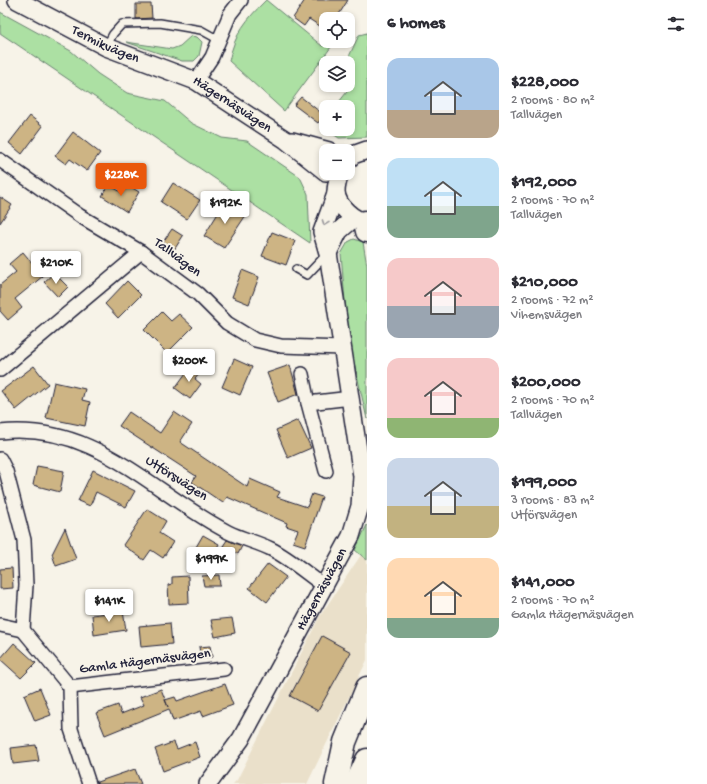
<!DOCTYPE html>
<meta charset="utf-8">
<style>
:root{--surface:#fff;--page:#f7f7f7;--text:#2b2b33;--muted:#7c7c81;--accent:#ea580c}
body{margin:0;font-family:"Gochi Hand",sans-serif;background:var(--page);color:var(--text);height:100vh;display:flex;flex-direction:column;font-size:15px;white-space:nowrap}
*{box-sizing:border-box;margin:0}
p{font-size:13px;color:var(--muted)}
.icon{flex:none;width:22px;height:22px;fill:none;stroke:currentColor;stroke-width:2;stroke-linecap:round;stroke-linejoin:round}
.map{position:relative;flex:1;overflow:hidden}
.sheet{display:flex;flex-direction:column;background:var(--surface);width:340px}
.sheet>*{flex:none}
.fabs{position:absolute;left:319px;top:12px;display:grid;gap:8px}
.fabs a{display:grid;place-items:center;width:36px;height:36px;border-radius:8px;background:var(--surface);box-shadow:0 2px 6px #0003;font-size:20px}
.price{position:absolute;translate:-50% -34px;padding:0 9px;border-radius:4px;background:#fff;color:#222;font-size:13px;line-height:26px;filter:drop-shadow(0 1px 2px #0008)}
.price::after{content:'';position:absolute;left:50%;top:24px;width:12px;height:9px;margin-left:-6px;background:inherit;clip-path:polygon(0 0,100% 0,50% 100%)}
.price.current{background:var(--accent);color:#fff}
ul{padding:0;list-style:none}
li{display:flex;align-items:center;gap:12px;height:100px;padding:0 20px}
li span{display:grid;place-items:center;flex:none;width:112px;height:80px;border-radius:12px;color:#555}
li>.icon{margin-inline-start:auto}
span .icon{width:48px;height:48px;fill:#fffc;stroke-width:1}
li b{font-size:17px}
h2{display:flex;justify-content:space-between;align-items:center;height:48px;padding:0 20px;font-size:17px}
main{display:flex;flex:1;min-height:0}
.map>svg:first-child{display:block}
.built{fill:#eae0ca}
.green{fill:#ace0a3;stroke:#67816f}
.building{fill:#cdb484;stroke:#22223b}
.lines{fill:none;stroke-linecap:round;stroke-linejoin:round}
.service-casing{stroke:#22223b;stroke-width:10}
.minor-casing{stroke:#22223b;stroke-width:16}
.tertiary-casing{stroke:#22223b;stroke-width:20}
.motorway-casing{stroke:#22223b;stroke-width:25}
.service{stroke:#f7f3e8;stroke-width:7}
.minor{stroke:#f7f3e8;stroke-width:13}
.tertiary{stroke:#f7f3e8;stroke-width:17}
.motorway{stroke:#f7f3e8;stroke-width:22}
.oneway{stroke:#97959a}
.labels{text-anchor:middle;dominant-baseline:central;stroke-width:4;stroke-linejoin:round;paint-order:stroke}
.street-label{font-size:14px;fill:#22223b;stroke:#f7f3e8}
</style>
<main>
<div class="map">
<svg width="367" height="784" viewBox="0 0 367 784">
<rect width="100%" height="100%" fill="#f7f3e8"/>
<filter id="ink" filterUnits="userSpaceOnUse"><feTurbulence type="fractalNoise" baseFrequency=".025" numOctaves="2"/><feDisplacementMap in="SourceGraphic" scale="8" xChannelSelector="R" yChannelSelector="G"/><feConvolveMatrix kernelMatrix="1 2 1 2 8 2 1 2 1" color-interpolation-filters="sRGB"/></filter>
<g filter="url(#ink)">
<!-- built -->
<polygon class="built" points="361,555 367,560 367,660 307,784 233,784 237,780 320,616"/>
<!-- green -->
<g class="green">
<path d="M266,0L322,46L334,43L284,111L229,61C235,33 246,20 266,0Z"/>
<polygon points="0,12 71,51 98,74 127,93 165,101 191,123 222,138 247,141 300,177 308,194 310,243 0,33"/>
<polygon points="367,33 367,137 339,138 330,132 333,129 348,129 348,107 335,107 354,83 348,78 348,63 346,63 359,35"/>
<polygon points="191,36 197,37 202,42 199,56 194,61 182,61 126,42 172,49 180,46"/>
<polygon points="354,239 363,242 367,266 367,419 349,340 346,313 341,254 348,242"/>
<polygon points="367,525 367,560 355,550"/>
</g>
<!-- building -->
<g class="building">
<polygon points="305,0 348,0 336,19 326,19 326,30 309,19 304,26 293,18"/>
<polygon points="136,4 151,4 152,18 136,19"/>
<polygon points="301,97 324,115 318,123 294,105"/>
<polygon points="30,116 43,126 22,154 9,143"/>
<polygon points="73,132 100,153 87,171 70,159 66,164 55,156"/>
<polygon points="173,183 200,200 187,219 161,202"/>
<polygon points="126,184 139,192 127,212 102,196 109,185 121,192"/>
<polygon points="0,197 12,205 0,223"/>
<polygon points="225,202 246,215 224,248 204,236"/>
<polygon points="172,229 183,236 174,250 163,242"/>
<polygon points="272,232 295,241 286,265 262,256"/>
<polygon points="23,252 43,276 15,299 22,308 8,320 0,311 0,285 16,272 9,264"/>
<polygon points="242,270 259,277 249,304 232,297"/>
<polygon points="54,273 68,287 58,297 44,282"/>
<polygon points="127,281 141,295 118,318 105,304"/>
<polygon points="162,312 171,321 179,314 193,327 167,353 144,330"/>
<polygon points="234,359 252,367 240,395 222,387"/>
<polygon points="290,365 298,394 278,402 267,373"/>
<polygon points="34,366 48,384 16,410 1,391"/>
<polygon points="191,366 200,373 195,379 201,384 190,399 175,388"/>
<polygon points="54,382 85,389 82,400 90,402 85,426 46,418"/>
<polygon points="129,412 160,433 174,412 192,424 180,442 247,487 250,479 280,492 277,497 307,507 312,494 322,497 305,546 293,542 298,530 286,526 287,523 227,497 223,503 192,482 196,476 119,426"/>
<polygon points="298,420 311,448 288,458 276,430"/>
<polygon points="37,466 64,471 60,492 33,485"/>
<polygon points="93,470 135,491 126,507 96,492 90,506 78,501"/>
<polygon points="147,509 166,521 159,533 173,542 163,558 151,550 144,560 123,545"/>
<polygon points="65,528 76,559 56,566 52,554"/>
<polygon points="203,535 219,544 206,568 200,564 196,547"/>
<polygon points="227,540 242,546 238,554 223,546"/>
<polygon points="268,564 286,577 267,602 249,588"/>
<polygon points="12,568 13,588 0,589 0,569"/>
<polygon points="219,575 220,586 204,586 202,576"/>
<polygon points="188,576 189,603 169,604 168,585 172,584 172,577"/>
<polygon points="123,611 126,630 94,635 92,615"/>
<polygon points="232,618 235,633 215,637 211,620"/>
<polygon points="170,623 172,644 141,647 139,626"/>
<polygon points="322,636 351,652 318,711 290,696"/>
<polygon points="14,643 36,663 21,678 0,659"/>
<polygon points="210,646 212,657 201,659 199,647"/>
<polygon points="225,684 233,705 203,716 201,711 173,721 169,709 105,735 96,713 118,705 121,714 144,705 140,697 161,689 168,707 165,700 175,697 177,701"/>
<polygon points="40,688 51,715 35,721 24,695"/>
<polygon points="174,742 177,749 195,742 200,757 163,771 155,749"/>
<polygon points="36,745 39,761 13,764 11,748"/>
<polygon points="135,769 141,784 97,784 97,782"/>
</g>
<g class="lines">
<!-- service casing -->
<g class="service-casing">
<g id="service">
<polyline points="106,47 113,34 122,24 160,23 201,30 219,40"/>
<polyline points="296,269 307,275 326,255"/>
</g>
</g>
<!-- minor casing -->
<g class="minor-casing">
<g id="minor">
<polyline points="196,81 212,57 230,14 241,0"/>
<polyline points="0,160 80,216 141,252 198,294 227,323 255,340 281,346 343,348"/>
<polyline points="0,370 141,252"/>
<polyline points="302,374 308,403 351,398"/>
<polyline points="308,403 326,471"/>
<path d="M0,432C96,422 151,492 228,532C242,539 257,542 271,549C289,558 306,573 323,585"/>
<polyline points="0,459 6,471 24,540 26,585 23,630"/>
<polyline points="0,625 23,630"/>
<polyline points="23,630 70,687 71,729 89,784"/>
<polyline points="70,687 224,669"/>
</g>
</g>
<!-- tertiary casing -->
<g class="tertiary-casing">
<g id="tertiary">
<path id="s1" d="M17,0L106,47L196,81L286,140L326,172"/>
<polyline points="292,141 329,151"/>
<polyline points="348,160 353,155 367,150"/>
<path d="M340,173C338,179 336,185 336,192C337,206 354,221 367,222"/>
<polyline points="328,253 339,231 354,218"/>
<path id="s2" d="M208,784L241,739L351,536L360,506L362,476L328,253L322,232L336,194"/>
</g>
</g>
<!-- motorway casing -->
<g class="motorway-casing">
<g id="motorway">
<polyline points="365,222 367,231"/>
<polyline points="336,784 345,742 367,688"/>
<polyline points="356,784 367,760"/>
</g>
</g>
<!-- service -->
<use href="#service" class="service"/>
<!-- minor -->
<use href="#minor" class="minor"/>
<!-- tertiary -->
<use href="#tertiary" class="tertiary"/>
<!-- motorway -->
<use href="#motorway" class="motorway"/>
</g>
<!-- one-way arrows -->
<defs><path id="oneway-chevron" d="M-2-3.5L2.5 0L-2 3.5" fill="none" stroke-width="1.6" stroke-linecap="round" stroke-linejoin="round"/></defs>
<use class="oneway" href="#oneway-chevron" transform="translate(325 223) rotate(110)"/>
</g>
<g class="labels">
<!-- street labels -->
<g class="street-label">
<text stroke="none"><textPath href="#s1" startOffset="99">Termikvägen</textPath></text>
<text stroke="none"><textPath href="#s1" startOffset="240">Hägernäsvägen</textPath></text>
<text transform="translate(177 258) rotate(37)">Tallvägen</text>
<text transform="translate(176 479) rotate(33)">Utförsvägen</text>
<text stroke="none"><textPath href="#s2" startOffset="226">Hägernäsvägen</textPath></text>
<text transform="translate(145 662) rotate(-7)">Gamla Hägernäsvägen</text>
</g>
</g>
</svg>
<div class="fabs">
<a><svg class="icon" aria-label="locate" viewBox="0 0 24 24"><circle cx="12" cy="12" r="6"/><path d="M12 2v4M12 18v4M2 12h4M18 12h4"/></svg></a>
<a><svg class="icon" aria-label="layers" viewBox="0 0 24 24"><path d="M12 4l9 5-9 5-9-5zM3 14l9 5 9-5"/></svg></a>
<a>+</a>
<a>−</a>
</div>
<b class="price current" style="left:121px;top:197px">$228K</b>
<b class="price" style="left:225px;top:225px">$192K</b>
<b class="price" style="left:56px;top:285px">$210K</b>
<b class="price" style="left:189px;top:383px">$200K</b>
<b class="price" style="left:211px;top:581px">$199K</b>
<b class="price" style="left:109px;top:623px">$141K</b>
</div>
<section class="sheet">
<h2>6 homes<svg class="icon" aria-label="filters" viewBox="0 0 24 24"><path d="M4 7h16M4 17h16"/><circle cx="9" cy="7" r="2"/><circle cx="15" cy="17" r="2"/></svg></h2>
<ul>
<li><span style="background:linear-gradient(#a9c7e8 65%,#b9a48a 0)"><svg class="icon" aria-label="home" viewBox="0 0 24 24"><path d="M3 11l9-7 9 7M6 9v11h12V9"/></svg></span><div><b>$228,000</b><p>2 rooms · 80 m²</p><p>Tallvägen</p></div></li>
<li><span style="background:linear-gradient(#bfe0f5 60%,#7fa58c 0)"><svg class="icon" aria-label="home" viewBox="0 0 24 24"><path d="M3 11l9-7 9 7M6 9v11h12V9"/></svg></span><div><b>$192,000</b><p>2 rooms · 70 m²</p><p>Tallvägen</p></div></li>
<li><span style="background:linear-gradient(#f6c9c9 60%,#9aa5b1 0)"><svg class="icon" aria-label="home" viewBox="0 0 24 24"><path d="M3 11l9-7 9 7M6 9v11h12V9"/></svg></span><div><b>$210,000</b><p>2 rooms · 72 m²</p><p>Vihemsvägen</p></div></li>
<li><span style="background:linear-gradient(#f6c9c9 75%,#8fb573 0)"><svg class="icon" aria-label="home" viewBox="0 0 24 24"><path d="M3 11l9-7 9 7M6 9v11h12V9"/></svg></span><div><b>$200,000</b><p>2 rooms · 70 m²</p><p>Tallvägen</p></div></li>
<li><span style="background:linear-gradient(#c9d6e8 60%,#c2b280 0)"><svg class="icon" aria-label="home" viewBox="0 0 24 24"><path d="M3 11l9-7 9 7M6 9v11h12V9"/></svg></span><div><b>$199,000</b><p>3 rooms · 83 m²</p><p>Utförsvägen</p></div></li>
<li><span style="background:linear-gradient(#ffd9b3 75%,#7fa58c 0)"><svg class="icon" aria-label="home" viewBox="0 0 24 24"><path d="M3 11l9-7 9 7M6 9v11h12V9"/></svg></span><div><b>$141,000</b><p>2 rooms · 70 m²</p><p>Gamla Hägernäsvägen</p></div></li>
</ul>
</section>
</main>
